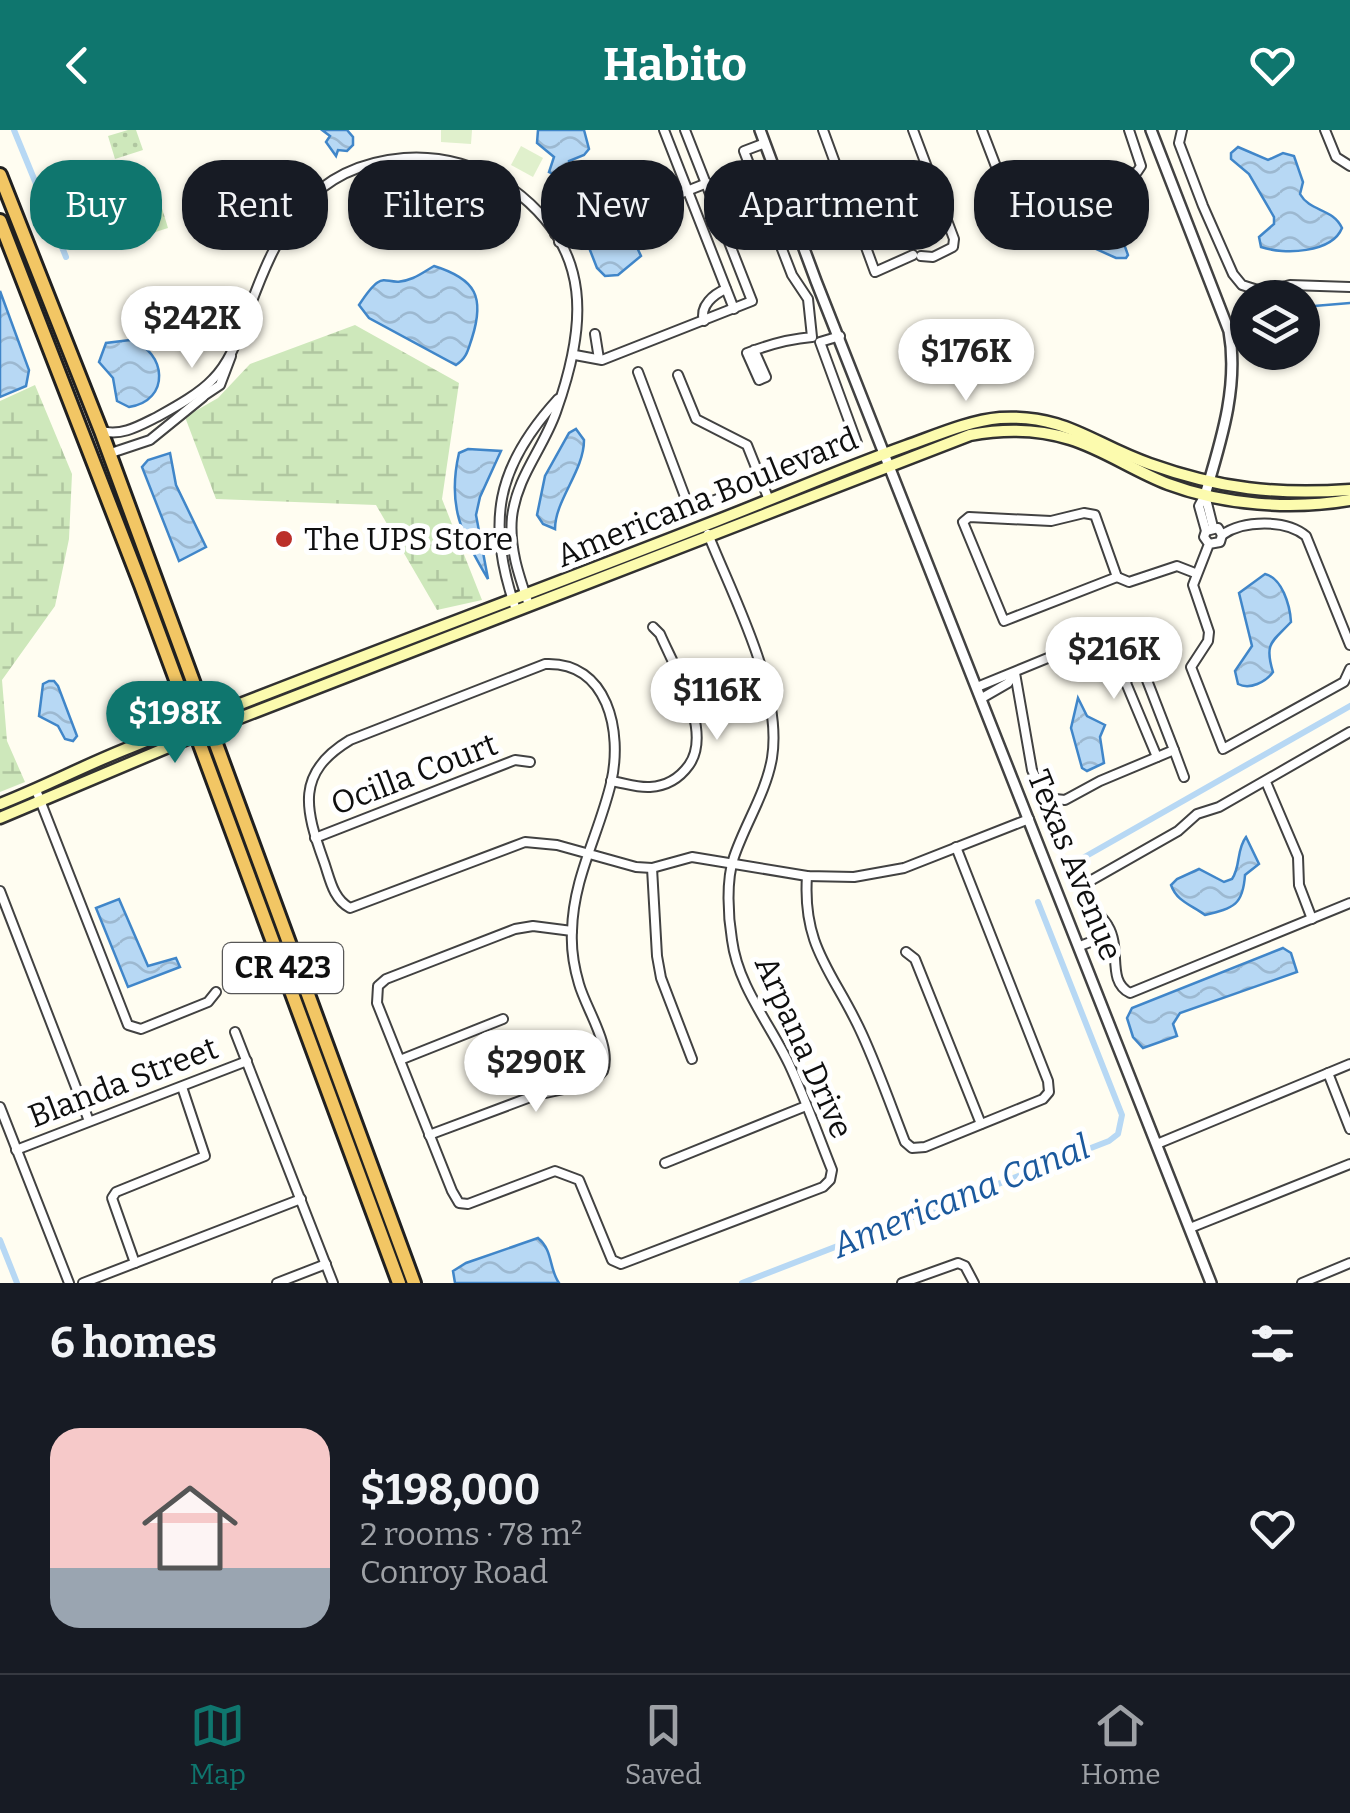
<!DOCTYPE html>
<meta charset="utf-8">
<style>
:root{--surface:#171b24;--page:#242831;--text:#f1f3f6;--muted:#9ea1a6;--line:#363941;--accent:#0f766e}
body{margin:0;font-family:Bitter,serif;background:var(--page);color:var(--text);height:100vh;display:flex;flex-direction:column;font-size:38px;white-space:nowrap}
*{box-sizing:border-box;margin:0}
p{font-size:32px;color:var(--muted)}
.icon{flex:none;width:55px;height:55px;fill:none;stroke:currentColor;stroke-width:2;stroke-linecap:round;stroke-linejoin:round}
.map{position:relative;height:1153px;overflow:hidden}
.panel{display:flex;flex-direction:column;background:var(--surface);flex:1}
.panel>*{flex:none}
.hud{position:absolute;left:30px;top:30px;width:1290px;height:90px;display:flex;gap:20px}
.buttons{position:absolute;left:1230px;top:150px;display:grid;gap:20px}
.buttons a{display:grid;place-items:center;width:90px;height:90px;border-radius:50%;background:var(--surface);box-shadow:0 2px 8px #0004;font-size:50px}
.price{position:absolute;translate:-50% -85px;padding:0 22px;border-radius:35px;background:#fff;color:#222;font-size:32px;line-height:65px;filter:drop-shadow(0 2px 5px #0008)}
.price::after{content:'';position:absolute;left:50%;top:60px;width:30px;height:22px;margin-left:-15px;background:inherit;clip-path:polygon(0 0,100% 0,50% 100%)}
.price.selected{background:var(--accent);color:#fff}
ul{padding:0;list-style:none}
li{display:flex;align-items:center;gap:30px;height:250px;padding:0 50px}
li span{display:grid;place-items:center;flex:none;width:280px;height:200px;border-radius:30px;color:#555}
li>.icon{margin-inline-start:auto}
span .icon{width:120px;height:120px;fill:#fffc;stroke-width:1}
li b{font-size:42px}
h2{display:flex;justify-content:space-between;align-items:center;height:120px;padding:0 50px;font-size:42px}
.pill{padding:0 35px;border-radius:40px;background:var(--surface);box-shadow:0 2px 8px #0004;font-size:35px;line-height:90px}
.pill.selected{background:var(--accent);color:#fff}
header{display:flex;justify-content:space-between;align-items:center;height:130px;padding:0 50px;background:var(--accent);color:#fff;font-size:45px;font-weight:700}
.tab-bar{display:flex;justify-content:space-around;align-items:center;height:140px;border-top:2px solid var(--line);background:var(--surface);font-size:28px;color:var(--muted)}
.tab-bar a{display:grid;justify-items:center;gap:5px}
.tab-bar .selected{color:var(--accent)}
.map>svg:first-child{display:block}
.grass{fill:url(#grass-dots)}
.wetland{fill:url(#wetland-marsh)}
.pitch{fill:#e0f0cc}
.water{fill:url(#water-waves);stroke:#4086c9;stroke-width:2.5}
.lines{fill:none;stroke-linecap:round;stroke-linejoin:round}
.stream{stroke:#4086c9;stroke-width:2.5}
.canal{stroke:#b7d8f4;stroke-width:6}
.minor-casing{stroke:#424242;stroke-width:12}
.tertiary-casing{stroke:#424242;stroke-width:14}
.secondary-casing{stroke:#313131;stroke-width:15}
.trunk-casing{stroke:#202020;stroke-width:18}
.minor{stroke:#fff;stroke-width:8}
.tertiary{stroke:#fff;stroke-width:9}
.secondary{stroke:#fcfbae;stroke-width:10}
.trunk{stroke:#f2c664;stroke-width:12}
.poi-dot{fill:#bb302a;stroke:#fff;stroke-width:4}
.labels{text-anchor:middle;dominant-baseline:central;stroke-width:10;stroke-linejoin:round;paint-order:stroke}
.shield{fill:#fff;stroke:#575757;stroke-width:2.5}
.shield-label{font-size:30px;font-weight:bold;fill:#0f0f0f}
.street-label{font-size:32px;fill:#0f0f0f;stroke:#fff}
.poi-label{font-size:32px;fill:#0f0f0f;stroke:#fff;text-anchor:start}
.water-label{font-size:35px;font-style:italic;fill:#1b599d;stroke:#fff}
</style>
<header><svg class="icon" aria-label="back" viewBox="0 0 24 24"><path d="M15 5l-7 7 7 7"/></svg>Habito<svg class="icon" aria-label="heart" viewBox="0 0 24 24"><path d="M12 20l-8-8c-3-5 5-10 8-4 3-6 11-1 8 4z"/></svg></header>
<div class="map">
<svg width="1350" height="1153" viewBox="0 0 1350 1153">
<defs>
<pattern id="grass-dots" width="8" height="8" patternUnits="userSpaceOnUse" patternTransform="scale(2.5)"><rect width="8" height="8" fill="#cee8bb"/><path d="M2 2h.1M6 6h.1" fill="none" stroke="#b0c6a0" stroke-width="1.8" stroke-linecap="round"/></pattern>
<pattern id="wetland-marsh" width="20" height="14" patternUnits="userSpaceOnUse" patternTransform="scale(2.5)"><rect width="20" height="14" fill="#cee8bb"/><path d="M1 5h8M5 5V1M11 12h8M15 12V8" fill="none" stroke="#b0c6a0"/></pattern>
<pattern id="water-waves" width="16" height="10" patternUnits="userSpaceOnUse" patternTransform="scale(2.5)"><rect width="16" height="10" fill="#b7d8f4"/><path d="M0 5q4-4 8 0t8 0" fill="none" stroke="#9cb8d0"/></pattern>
</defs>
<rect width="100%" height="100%" fill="#fffdf1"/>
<!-- grass -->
<g class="grass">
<polygon points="128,0 136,0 143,20 115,29 108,6"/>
<polygon points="161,75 168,98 140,107 133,84"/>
</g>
<!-- wetland -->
<g class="wetland">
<polygon points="355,195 459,253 442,369 482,470 437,480 376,375 216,369 185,287 218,268 250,234"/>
<polygon points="35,255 72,344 69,409 55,476 2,550 7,611 25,652 0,662 0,271"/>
</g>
<!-- pitch -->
<g class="pitch">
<polygon points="441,0 472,0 471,14 441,12"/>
<polygon points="521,16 543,28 533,47 511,35"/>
<polygon points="554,52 575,76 562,85 543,61"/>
</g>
<!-- water -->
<g class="water">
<polygon points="322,0 347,0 353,7 353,15 347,21 338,20 336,26 326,12 330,6"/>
<polygon points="538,0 584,0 589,19 584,25 569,31 570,37 553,44 549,42 554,27 537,13"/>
<path d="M1238,17L1268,30L1283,23L1294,26L1303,52L1300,64C1310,82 1333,78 1342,98C1332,123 1284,125 1261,117L1259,107L1274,94V87L1249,44L1231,29V23Z"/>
<polygon points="1100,76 1113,83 1128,125 1126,128 1116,128 1052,99 1052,95"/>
<polygon points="626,94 641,126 618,145 605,146 597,138 586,110"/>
<path d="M434,136C476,149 485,167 472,208C468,220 467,228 456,235L369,188L359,175C387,132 382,161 413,148C420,145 427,140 434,136Z"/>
<polygon points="0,161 29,240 26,256 0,267"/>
<path d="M130,210C167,221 171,271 129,277L117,271L113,248L99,232L106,213Z"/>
<path d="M576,299L584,310C584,341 555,370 555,399L543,394L537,385L545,346L569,303Z"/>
<path d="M468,319L501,321L480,367L476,385L488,449C461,404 447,375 459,323Z"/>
<polygon points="170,323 176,355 206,417 179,431 142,337 148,330"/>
<path d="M1265,444C1282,448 1290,475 1291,492C1272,512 1264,513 1273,542C1266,552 1250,560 1238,554L1235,541L1252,516L1239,463Z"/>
<polygon points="49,551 54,551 58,556 77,606 73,611 65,609 58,596 39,586 43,554"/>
<polygon points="1078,568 1087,586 1105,595 1100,607 1104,633 1087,641 1082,638 1071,598"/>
<path d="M1246,707L1259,734L1245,745C1243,775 1234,778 1205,785C1192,775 1177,772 1171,755L1177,749L1199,739L1224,752L1232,749C1241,736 1236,720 1246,707Z"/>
<polygon points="119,769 148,836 176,828 180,837 128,857 96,778"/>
<polygon points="1283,818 1291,823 1297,842 1180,883 1173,894 1177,906 1143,918 1133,907 1127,888 1132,878"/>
<path d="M538,1108C553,1120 549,1139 559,1153H455L453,1141L466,1133Z"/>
</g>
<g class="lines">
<!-- stream -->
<g class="stream">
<polyline points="1302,177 1350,173"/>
<polyline points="1241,182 1248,182"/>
</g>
<!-- canal -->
<g class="canal">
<polyline points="14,0 66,127"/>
<polyline points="1067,737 1350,576"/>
<polyline points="0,1110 17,1153"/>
<polyline points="742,1153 1109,1011 1118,1004 1122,985 1038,772"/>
</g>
<!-- minor casing -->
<g class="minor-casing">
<g id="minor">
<polyline points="664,0 734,179"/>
<polyline points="823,0 875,142 913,125"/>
<polyline points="913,0 954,109 953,117 933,127 921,126"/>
<polyline points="982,0 1010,73 1017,82 1026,82 1137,42 1141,36 1129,0"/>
<polyline points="1182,0 1179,13 1203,76 1233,144 1242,155 1264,162 1290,155 1350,157"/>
<polyline points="1325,0 1336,27 1350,36"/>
<polyline points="555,104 618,79 637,81"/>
<polyline points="559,112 707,53"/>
<path d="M704,191C699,176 714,164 726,159"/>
<polyline points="595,204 599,229"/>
<path d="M754,220L766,247L759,250L747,223C770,214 788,209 812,207L808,169L792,145L744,21L765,13"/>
<polyline points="575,225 602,230 752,171 685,0"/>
<polyline points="638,242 690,380 857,313 820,212 840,206"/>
<polyline points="678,245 696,289 747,315 769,370"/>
<polyline points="205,265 220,255 231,226"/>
<path d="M101,301C122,306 137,297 157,287C175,277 199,264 213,249C231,231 239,205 248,182C277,102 308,36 404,28C441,25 481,36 511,58C595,119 586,197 556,282C543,319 517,346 512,387C509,418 519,446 529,475"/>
<polyline points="108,324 150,310 203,267"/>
<polyline points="1205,365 1199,376 1206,401"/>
<polyline points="1205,365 1213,397"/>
<polygon points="1084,383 1095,385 1117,447 1004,491 963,392 969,387 1051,391"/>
<path d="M1222,405C1243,390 1286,389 1306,406L1350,515"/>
<polyline points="1209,414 1220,412 1222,405 1218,398 1206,401 1204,407 1209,414 1193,455 1209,502 1208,511 1191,537 1223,619 1344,552 1350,539"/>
<polyline points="1117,447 1129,452 1177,436 1195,443"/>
<path d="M516,480C486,393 495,338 558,269"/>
<polyline points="1142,539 1129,544 1126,553 1157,627"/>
<polyline points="977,557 1126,496 1174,620 1100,651 1065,670 1046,668 1032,640 1015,543"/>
<polyline points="982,568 1008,553 1015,543"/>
<path d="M1350,602L1219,677L1197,684L1178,701L1083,755C1084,776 1099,780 1108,796C1122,819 1106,851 1130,863L1350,773"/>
<polyline points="1174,620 1184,647"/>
<path d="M611,651C624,653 638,658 650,657C667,656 679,649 689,635C713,601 675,539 660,504L653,497"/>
<polyline points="1266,652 1298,727 1299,755 1312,789"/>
<polyline points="36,660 128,895 141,899 208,872 216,862"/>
<polyline points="1054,670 1049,682 1061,712"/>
<polyline points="315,708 515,630 530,632"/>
<polyline points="652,738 657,826 661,848 692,929"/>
<path d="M807,746C802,819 835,844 862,904C878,939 891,976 905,1012L912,1018L925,1017L1043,969L1049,962L1048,951L956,717"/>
<polyline points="0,761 89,991"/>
<path d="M572,801L533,796L515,799L386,849L378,856L377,873L452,1061L459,1073L468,1074L555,1041L579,1050L612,1130L621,1134L823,1057L830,1050L832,1040C818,1005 805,968 789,934C770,894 738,856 732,810C728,786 726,750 734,727C745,694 766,663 772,628C783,560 733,467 708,404"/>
<polyline points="1080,816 1111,804"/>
<polyline points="906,822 915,829 981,994"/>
<polyline points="235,902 333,1153"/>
<polyline points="400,930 503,889"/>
<polyline points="1328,943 1350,999"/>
<polyline points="0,977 69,1153"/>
<path d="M429,1005L536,965L592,953L603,941C612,916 586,879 579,854C574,837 571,818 572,801C573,748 599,704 611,653C623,602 608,531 545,534L350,610C295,643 305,679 324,732C330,749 333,769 350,778L525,712L557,715L636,737L652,738L692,727L807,746L854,747L904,738L1029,689"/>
<polyline points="1157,1014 1350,934"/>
<polyline points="16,1020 247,931"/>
<polyline points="665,1033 806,976"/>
<polyline points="1190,1098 1350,1034"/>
<polyline points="135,1133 112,1068 116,1062 205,1026 182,957"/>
<polyline points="83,1153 301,1069"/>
<polyline points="277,1153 326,1134"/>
<polyline points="902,1153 958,1133 965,1136 974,1153"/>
<polyline points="1302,1153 1350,1133"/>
</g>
</g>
<!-- tertiary casing -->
<g class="tertiary-casing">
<g id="tertiary">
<polyline points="760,0 816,151 1211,1153"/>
<path d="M1151,0L1229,201C1239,256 1221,311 1205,365"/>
</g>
</g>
<!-- secondary casing -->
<g class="secondary-casing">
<g id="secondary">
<path d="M0,674C44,657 87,634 131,617C326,539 522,467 716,391C780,366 842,339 906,316C937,305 968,291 1000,288C1066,284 1094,315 1150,334C1220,359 1276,365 1350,360"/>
<path d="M0,688L211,599L970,305C1002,299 1038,299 1070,309C1103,319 1134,341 1168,354C1224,375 1291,380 1350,370"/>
</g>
</g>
<!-- trunk casing -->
<g class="trunk-casing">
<g id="trunk">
<polyline points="0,45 101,301 414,1153"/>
<polyline points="0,91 141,455 399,1153"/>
</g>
</g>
<!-- minor -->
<use href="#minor" class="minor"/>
<!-- tertiary -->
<use href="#tertiary" class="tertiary"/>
<!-- secondary -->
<use href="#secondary" class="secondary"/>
<!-- trunk -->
<use href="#trunk" class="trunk"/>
</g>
<!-- markers -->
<circle class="poi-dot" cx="284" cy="409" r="10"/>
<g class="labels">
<!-- shield labels -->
<rect class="shield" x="223" y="813" width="120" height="50" rx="8"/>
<g class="shield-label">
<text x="283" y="838">CR 423</text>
</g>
<!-- street labels -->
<g class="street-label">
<text transform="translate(707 367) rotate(-22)">Americana Boulevard</text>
<text transform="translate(414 644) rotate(-21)">Ocilla Court</text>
<text transform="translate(1075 735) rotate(68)">Texas Avenue</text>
<text transform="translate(804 917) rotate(66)">Arpana Drive</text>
<text transform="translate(123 952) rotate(-21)">Blanda Street</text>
</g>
<!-- poi labels -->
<g class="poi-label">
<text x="304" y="409">The UPS Store</text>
</g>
<!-- water labels -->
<g class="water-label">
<text transform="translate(961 1066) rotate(-22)">Americana Canal</text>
</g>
</g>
</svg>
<div class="buttons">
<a><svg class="icon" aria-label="layers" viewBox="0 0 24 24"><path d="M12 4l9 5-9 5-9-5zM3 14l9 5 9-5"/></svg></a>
</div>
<b class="price" style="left:192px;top:241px">$242K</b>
<b class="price" style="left:966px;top:274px">$176K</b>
<b class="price" style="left:1114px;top:572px">$216K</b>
<b class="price" style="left:717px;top:613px">$116K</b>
<b class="price selected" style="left:175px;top:636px">$198K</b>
<b class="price" style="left:536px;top:985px">$290K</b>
<div class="hud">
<a class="pill selected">Buy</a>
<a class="pill">Rent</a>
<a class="pill">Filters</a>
<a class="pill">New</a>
<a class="pill">Apartment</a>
<a class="pill">House</a>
</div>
</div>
<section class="panel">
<h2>6 homes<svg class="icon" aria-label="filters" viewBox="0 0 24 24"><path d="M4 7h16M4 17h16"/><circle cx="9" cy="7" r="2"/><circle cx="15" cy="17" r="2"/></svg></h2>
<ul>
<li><span style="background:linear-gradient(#f6c9c9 70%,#9aa5b1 0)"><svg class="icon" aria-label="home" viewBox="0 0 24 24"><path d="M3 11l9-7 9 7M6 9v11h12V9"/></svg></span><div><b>$198,000</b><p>2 rooms · 78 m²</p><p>Conroy Road</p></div><svg class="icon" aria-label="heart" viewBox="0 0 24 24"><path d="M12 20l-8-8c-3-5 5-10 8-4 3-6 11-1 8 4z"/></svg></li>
</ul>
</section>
<nav class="tab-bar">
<a class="selected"><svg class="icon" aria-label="map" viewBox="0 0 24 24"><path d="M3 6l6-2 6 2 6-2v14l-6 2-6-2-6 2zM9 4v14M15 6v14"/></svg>Map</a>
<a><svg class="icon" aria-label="saved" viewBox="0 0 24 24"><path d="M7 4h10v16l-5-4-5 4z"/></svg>Saved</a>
<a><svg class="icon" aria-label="home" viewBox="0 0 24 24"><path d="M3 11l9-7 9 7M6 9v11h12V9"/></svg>Home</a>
</nav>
